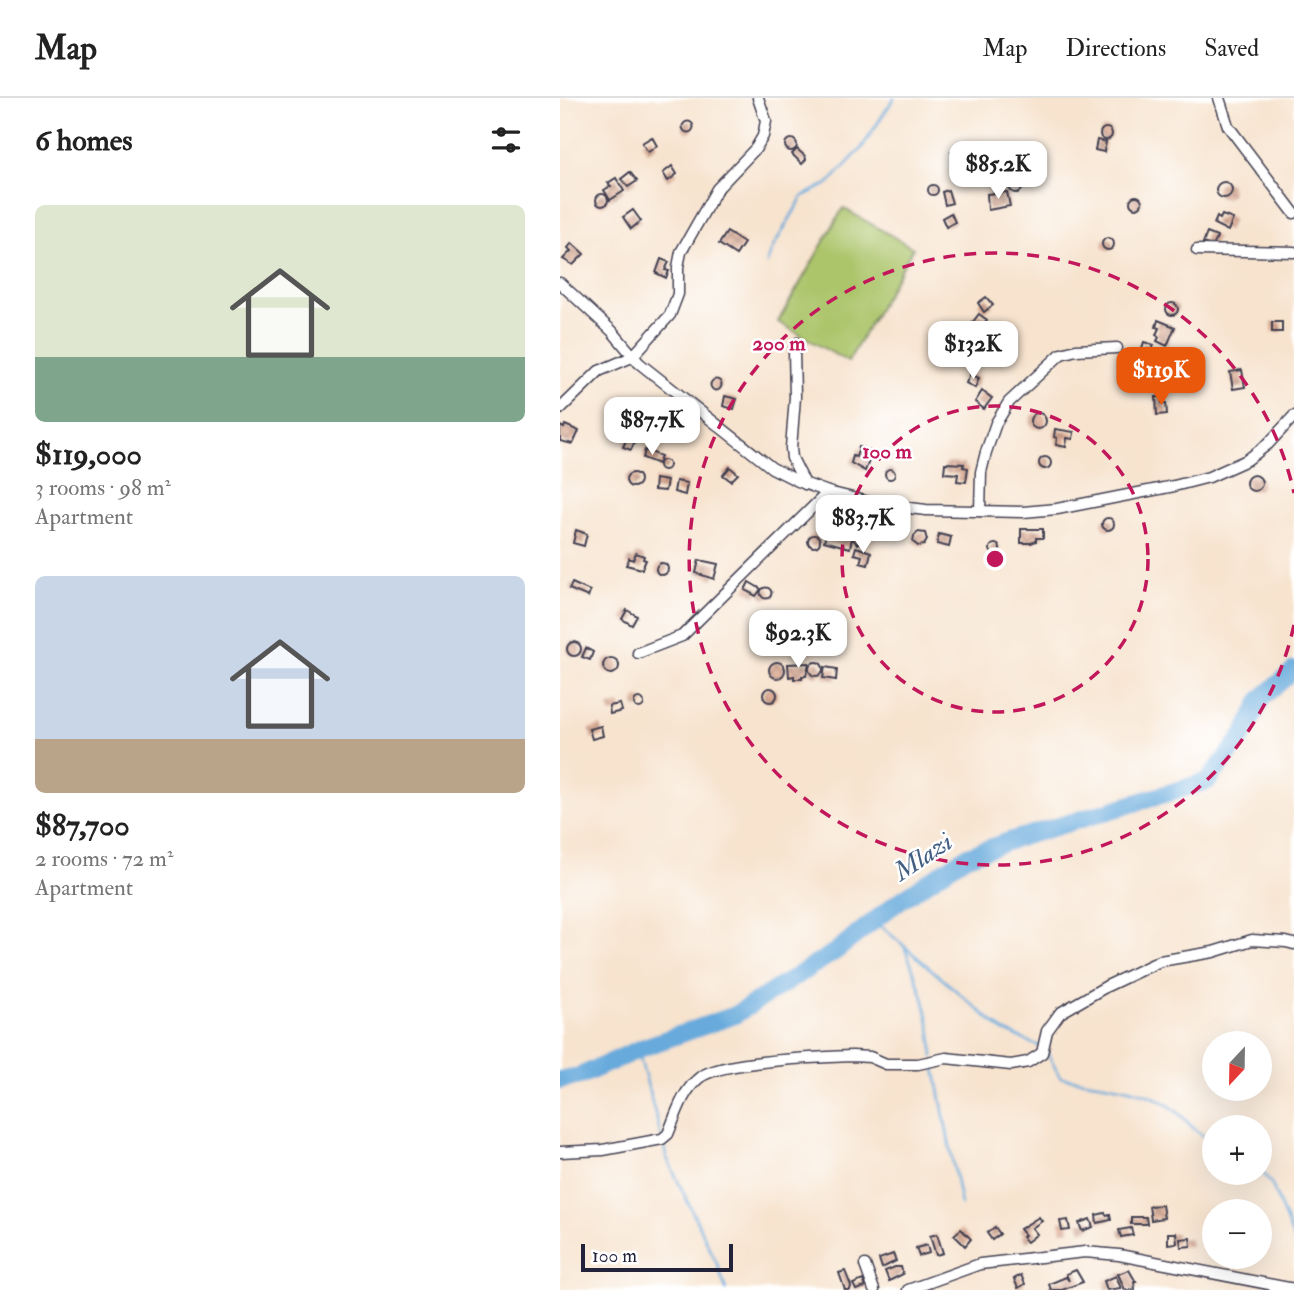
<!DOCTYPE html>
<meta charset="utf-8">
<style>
:root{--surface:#fff;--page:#f6f6f6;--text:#222;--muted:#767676;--line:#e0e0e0;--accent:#ea580c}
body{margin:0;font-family:"IM FELL Double Pica",serif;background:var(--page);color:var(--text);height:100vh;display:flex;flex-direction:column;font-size:26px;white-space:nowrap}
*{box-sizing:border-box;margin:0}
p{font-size:23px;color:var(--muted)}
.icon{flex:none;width:38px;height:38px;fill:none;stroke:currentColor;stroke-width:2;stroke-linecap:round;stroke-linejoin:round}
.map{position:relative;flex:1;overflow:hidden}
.drawer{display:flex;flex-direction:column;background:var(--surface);width:560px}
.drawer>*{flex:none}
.needle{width:46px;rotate:202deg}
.controls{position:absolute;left:642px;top:933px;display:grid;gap:14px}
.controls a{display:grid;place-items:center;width:70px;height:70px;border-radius:50%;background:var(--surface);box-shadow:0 7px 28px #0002;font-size:35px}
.scale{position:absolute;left:21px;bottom:18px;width:152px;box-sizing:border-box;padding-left:7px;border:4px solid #22223b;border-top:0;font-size:19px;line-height:24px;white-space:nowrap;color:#22223b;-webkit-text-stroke:5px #fff;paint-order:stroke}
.price{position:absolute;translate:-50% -60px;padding:0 16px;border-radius:14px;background:#fff;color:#222;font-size:23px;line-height:46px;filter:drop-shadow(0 2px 4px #0008)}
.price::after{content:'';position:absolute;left:50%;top:42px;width:21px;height:16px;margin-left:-10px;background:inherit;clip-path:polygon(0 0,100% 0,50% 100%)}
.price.active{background:var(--accent);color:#fff}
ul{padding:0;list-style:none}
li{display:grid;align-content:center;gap:14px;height:371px;padding:0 35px}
li span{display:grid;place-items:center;height:217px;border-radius:10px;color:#555}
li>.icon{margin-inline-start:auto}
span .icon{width:126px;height:126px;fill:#fffc;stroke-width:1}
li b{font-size:30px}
h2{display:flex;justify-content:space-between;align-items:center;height:84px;padding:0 35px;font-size:30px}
header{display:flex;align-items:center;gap:42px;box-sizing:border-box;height:98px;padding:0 35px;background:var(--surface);border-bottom:2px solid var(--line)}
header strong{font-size:33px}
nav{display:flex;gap:38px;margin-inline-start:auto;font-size:24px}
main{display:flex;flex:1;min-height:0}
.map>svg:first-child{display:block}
.park{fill:#acc56a;stroke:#677452;stroke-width:2}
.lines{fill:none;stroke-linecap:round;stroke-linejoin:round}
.stream{stroke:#68aadc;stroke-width:2.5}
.river{stroke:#68aadc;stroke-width:18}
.building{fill:url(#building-cross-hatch)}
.minor-casing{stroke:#423f51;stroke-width:13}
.minor{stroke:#fff;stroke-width:10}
.ring{fill:none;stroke:#c2185b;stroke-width:3.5;stroke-dasharray:12 9}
.labels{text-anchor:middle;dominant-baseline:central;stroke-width:5;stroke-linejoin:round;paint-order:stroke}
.water-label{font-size:26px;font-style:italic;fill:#425f83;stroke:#fff}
.centre{fill:#c2185b;stroke:#fff;stroke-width:3.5}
.ring-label{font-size:21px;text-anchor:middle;font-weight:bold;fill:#c2185b;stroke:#fff;stroke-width:5;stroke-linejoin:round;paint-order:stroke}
</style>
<header>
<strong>Map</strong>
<nav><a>Map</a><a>Directions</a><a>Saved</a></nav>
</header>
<main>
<section class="drawer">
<h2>6 homes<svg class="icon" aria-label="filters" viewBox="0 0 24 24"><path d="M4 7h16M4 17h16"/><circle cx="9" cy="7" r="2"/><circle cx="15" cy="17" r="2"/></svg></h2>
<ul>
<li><span style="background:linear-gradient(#dfe7d0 70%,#7fa58c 0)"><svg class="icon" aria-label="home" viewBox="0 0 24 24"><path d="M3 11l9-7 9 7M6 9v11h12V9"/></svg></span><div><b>$119,000</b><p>3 rooms · 98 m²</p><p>Apartment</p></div></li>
<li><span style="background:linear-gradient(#c9d6e8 75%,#b9a48a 0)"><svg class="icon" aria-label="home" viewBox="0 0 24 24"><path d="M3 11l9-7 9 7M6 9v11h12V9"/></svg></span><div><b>$87,700</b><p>2 rooms · 72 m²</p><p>Apartment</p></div></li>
</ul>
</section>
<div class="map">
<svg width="734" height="1192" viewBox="0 0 734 1192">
<defs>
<pattern id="building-cross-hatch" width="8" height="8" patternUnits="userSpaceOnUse" patternTransform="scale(1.75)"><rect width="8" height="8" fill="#dbab94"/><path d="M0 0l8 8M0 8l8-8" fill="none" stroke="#b18b7a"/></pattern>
</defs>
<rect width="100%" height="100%" fill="#fff"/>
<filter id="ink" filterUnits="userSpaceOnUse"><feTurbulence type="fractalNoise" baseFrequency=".0143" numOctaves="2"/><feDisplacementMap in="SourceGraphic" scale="14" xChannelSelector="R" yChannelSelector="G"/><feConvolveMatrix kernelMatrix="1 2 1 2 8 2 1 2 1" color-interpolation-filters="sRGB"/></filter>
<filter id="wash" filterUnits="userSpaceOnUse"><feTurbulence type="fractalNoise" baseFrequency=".00686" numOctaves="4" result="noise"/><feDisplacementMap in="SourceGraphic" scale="28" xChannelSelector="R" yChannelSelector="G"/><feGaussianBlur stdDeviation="1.57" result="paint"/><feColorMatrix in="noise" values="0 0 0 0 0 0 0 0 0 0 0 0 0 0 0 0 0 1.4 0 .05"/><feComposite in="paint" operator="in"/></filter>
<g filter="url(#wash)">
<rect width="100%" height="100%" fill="#f7e3ce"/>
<!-- park -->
<polygon class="park" points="283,110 353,150 288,264 218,224"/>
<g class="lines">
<!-- stream -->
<g class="stream">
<polyline points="207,165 212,151 243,98 268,86 301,51 334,0"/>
<polyline points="315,823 442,932 479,948"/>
<path d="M344,848C359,885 372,919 373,959"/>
<polyline points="78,952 101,1038"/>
<path d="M487,954L500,979C536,986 580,987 611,1009C627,1020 635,1038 654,1042"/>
<polyline points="374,965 401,1107"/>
<polyline points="103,1044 106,1058 158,1168 166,1192"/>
<polyline points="700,1071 712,1087 734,1142"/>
</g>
<!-- river -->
<polyline class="river" points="0,982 20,978 84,949 175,917 276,853 335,806 405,759 452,742 648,683 683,638 702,600 734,572"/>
</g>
<g id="blocks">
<!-- building -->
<g class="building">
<circle cx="128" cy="29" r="5.5"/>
<circle cx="546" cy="36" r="6"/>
<polygon points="92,39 97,48 88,54 82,45"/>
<circle cx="231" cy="47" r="6"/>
<polygon points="537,42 546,44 544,54 535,52"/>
<polygon points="402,50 403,56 398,57 399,60 393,62 391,53"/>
<polygon points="237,51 245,58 246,61 242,66 232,56"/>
<polygon points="112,68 117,76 108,83 103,75"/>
<polygon points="70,74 77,83 68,89 61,81"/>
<polygon points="56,80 64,93 50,102 44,92 51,88 48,85"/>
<circle cx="456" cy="88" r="7"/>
<circle cx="664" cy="92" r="8"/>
<circle cx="373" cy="92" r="5"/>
<polygon points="388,92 392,105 385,107 382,94"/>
<polygon points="447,94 450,108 428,112 427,96"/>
<circle cx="42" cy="102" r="6"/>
<circle cx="576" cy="104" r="6"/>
<polygon points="73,112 81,123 71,131 63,119"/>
<polygon points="391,115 395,124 386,129 382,120"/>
<polygon points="662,117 673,121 668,133 654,126 657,119 660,121"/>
<polygon points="167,134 184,145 176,157 159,146"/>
<polygon points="647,135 657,139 653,149 643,145"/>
<circle cx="548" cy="146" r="6"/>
<polygon points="12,145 24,156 13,167 3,161 11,153 8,150"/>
<polygon points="101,161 109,164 105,172 109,173 106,180 96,175"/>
<polygon points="426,199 433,207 424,214 418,205"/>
<circle cx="612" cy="211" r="6"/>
<polygon points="419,216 427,222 420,231 412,225"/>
<polygon points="598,222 615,229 607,248 597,243 599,239 596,237 599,230 596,229"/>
<rect x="712" y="224" width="10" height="10"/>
<polygon points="584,244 594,247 590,257 581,253"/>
<polygon points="682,272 685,289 673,291 670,274"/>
<polygon points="410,276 419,280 415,290 406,285"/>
<polygon points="618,276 619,288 607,289 606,277"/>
<circle cx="156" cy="287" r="5.5"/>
<polygon points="422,293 432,300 424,311 415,304"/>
<polygon points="165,298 177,301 174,311 163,308"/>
<polygon points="596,299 601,299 602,305 606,305 607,316 597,317"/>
<circle cx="478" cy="323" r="8"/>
<polygon points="5,327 19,333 13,346 0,343 0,328 4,330"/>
<polygon points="495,331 514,334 513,341 507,340 506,349 496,347 497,340 494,339"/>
<polygon points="68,338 76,341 71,352 63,349"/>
<polygon points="299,349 309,352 305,361 309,363 305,373 291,365 293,358 296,359"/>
<polygon points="85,352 101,358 98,366 83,360"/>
<circle cx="485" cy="365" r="6"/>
<circle cx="104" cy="367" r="5"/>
<polygon points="385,365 404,366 403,369 408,370 406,384 397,383 398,376 384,375"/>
<polygon points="170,369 178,376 171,383 163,377"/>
<circle cx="330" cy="376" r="5"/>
<circle cx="73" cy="382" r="7"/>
<circle cx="694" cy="385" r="8"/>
<polygon points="95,381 107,383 105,393 94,392"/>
<polygon points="116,383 127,385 125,397 114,394"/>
<circle cx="548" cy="426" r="6"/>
<polygon points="274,428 288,434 287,438 292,440 290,450 264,443 269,430 273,431"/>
<polygon points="300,431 309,435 309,440 297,446 293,441"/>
<polygon points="461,431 483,431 483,440 476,440 476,443 471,445 461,445"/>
<polygon points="16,432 27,436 24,448 13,445"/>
<polygon points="358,434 365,435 367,442 364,447 358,448 353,444 354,438"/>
<polygon points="379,436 391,439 389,449 377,446"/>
<circle cx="254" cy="443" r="6"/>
<circle cx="435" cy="451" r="5"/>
<polygon points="296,449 311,454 308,467 300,465 302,458 294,456"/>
<polygon points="76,455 84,458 83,461 86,462 82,471 66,467 69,460 73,462"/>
<polygon points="139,462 158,466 154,481 136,475"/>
<circle cx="102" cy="471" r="6"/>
<polygon points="189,484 201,491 196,498 185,492"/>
<polygon points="12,485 30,493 28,499 9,491"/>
<circle cx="206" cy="495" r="5.5"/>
<polygon points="67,512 77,518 72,527 62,521"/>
<circle cx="14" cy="551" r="7"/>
<polygon points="26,550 33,554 30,562 22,559"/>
<circle cx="51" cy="568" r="8"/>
<circle cx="217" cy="572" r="8"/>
<circle cx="256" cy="571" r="7"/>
<polygon points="249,565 246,578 242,578 242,581 234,581 234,578 229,579 228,566"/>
<polygon points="265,569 277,571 276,582 263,580"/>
<circle cx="210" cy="597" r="7"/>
<circle cx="79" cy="605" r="5"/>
<polygon points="60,606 62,613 50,616 49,608"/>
<polygon points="41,628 43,638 32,641 29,631"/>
<polygon points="602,1107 604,1120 591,1122 589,1108"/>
<polygon points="545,1115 546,1117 550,1116 551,1122 537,1125 536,1117"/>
<polygon points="479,1119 482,1123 472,1130 477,1136 467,1144 462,1139 465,1137 460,1131"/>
<polygon points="571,1119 586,1119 587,1126 571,1126"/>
<polygon points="530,1121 533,1129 522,1133 519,1125"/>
<polygon points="508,1122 510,1132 502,1133 500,1123"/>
<polygon points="435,1129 440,1136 432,1142 427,1135"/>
<polygon points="571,1130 573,1137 561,1139 559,1132"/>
<polygon points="401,1131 411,1141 405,1148 394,1137"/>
<polygon points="608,1135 616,1135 617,1145 608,1146"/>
<polygon points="377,1136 383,1155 376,1157 370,1138"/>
<polygon points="630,1140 631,1148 621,1149 620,1141"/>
<polygon points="367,1147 369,1155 359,1158 356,1150"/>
<polygon points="333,1156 336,1163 322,1170 319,1161"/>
<polygon points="335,1169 341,1169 343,1176 329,1183 325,1173"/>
<polygon points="516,1172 523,1184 502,1192 491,1192 489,1186 506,1179 509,1183 506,1176"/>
<polygon points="569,1172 576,1184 574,1184 575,1192 565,1192 558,1176"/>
<polygon points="285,1173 291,1188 290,1192 285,1192 279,1175"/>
<polygon points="461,1177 465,1186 458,1190 454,1181"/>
<polygon points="556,1178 561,1190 547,1192 544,1183"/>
<polygon points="303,1182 306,1189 296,1192 293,1186"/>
</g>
</g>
</g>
<g filter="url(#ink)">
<use href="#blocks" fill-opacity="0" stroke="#423f51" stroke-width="2"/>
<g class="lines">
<!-- minor casing -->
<g class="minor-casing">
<g id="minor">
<polyline points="659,0 668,28 734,115"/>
<polyline points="637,152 734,154"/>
<polyline points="0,185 52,233 79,265 212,370 238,383 268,394 317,406 366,412 463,414 497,411 614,388 649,379 687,362 708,346 734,318"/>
<polyline points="237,245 234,252 235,299 231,350 232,360 245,386"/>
<polyline points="0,311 39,273 72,259 110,217 118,196 118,169 121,154 157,91 196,50 203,38 206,23 198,0"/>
<polyline points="420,413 421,374 426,354 436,325 449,304 501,256 516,252 557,250"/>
<polyline points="78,555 122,538 268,394"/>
<path d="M0,1054L43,1052L102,1041L108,1036C116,1017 122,994 139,980C159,963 262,959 292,958L310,959L326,966H358L386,960L451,967L468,964L482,955L487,933L500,915L547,888L600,863L653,854L692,842L726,844L734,846"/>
<polyline points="305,1167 314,1192"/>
<polyline points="348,1192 420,1166 525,1154 559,1157 734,1191"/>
</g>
</g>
<!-- minor -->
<use href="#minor" class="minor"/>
</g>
</g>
<!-- distance rings -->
<g class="ring">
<circle cx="435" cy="461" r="153"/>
<path d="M734 527A306 306 0 1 1 734 395"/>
</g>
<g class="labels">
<!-- water labels -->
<g class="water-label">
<text transform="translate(363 759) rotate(-34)">Mlazi</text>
</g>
</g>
<circle cx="435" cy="461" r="10" class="centre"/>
<g class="ring-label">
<text x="219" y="252">200 m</text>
<text x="327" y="360">100 m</text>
</g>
</svg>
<div class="controls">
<a><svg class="needle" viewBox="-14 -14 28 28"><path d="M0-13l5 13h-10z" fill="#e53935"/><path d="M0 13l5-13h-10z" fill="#767676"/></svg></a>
<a>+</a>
<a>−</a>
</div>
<div class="scale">100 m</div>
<b class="price" style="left:438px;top:103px">$85.2K</b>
<b class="price" style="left:413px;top:283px">$132K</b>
<b class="price active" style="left:601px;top:309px">$119K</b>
<b class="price" style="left:92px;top:359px">$87.7K</b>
<b class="price" style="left:303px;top:457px">$83.7K</b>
<b class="price" style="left:238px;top:572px">$92.3K</b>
</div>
</main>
